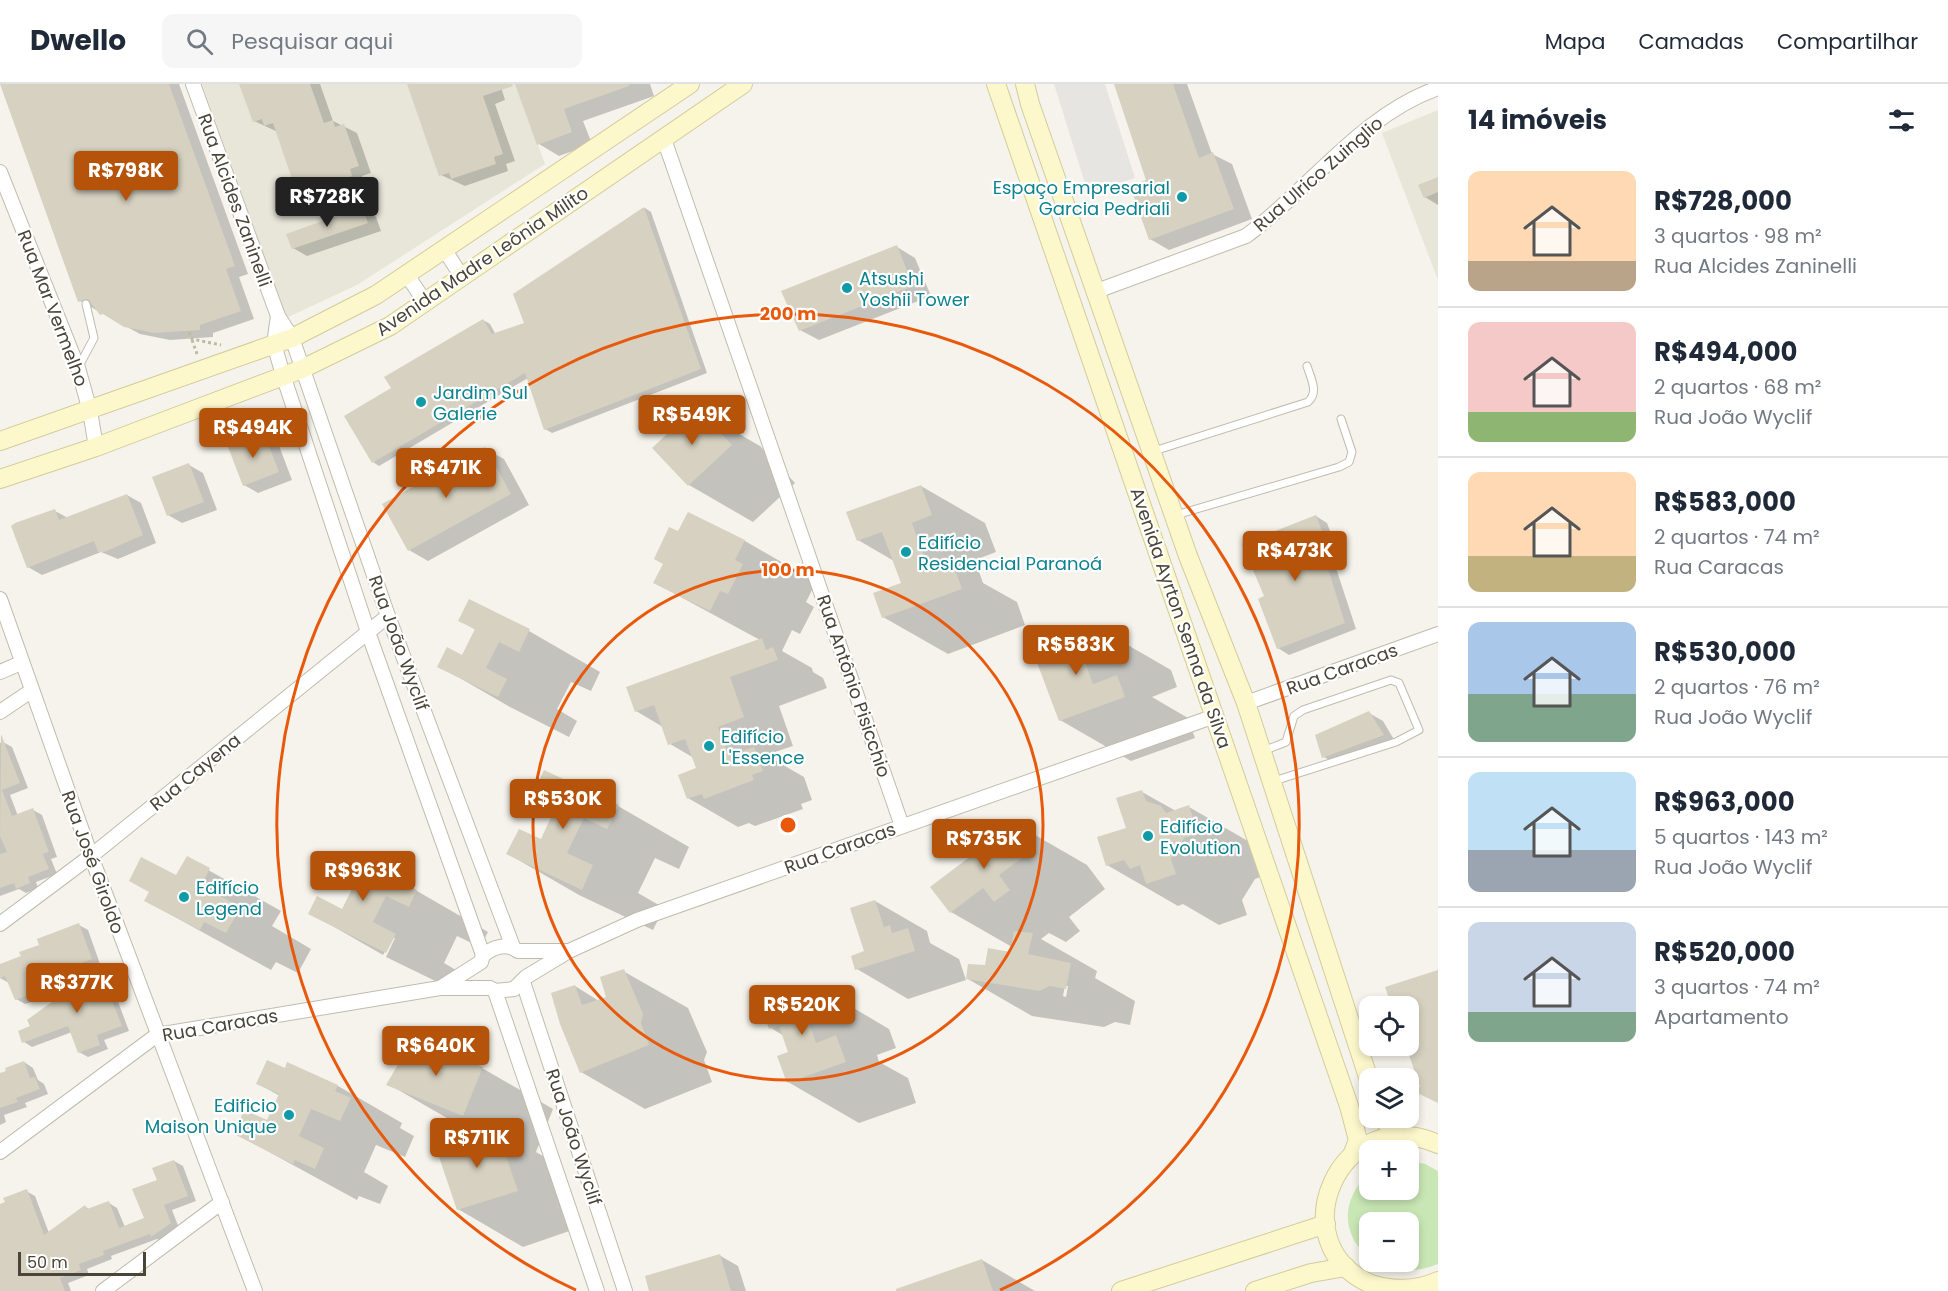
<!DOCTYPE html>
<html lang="pt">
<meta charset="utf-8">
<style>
:root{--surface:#fff;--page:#f6f6f7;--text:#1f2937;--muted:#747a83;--line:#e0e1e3;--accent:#b45309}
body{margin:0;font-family:Poppins,sans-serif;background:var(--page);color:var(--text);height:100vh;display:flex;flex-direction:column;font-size:22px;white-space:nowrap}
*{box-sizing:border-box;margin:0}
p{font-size:20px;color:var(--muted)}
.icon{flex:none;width:33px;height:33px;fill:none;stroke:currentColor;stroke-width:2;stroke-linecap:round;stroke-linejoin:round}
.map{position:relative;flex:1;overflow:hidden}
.drawer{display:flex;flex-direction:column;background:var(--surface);width:510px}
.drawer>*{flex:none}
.controls{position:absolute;left:1359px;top:912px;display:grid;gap:12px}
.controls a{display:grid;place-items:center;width:60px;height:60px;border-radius:12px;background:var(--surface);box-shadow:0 3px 9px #0003;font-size:30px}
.scale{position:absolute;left:18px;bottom:15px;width:128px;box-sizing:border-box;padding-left:6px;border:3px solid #494538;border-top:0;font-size:16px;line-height:21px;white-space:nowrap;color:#494538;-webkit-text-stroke:4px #fff;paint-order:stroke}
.price{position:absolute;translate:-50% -51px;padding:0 14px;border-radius:6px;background:var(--accent);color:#fff;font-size:20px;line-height:39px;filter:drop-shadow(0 2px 3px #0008)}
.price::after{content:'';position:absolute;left:50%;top:36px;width:18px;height:14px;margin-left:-9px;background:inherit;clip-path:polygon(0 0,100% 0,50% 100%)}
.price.current{background:#222;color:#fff}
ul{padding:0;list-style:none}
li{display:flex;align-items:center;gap:18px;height:150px;padding:0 30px}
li+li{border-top:2px solid var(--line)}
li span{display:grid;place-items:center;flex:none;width:168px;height:120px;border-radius:12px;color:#555}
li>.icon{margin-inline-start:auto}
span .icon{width:72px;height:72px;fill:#fffc;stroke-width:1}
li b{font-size:26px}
h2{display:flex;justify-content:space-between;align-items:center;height:72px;padding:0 30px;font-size:26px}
header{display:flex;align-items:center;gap:36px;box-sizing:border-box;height:84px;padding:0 30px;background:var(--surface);border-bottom:2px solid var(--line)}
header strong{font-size:28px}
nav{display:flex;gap:33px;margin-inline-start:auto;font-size:21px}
.search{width:420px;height:54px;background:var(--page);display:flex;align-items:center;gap:15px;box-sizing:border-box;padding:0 21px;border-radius:12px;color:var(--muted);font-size:22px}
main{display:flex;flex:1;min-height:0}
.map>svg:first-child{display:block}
.residential{fill:#e8e6d9}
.green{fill:#c9e7b5;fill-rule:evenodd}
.parking{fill:#e7e5e2}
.shadow{fill:#0003;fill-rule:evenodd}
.building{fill:#d6d1c0}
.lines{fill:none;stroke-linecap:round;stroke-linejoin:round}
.lane-casing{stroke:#c0bcad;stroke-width:9}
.street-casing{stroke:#c0bcad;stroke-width:16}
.secondary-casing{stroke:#d3cc9b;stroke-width:20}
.path{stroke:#c1ba9f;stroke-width:3;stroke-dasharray:3 3;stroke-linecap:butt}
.lane{stroke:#fff;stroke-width:7}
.street{stroke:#fff;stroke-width:14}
.secondary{stroke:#fdf8cc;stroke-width:18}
.ring{fill:none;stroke:#e8590c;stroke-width:3}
.culture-dot{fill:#0f9aa8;stroke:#fff;stroke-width:2}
.labels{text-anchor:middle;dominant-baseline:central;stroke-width:4.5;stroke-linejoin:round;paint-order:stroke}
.street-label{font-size:18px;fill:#494538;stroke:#fff}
.culture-label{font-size:18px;fill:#0d838f;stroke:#fff;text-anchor:start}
.centre{fill:#e8590c;stroke:#fff;stroke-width:3}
.ring-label{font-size:18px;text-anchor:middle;font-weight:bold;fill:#e8590c;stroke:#fff;stroke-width:4.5;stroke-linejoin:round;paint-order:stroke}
</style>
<header>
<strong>Dwello</strong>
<div class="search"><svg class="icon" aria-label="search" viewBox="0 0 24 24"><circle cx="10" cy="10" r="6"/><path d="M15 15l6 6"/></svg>Pesquisar aqui</div>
<nav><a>Mapa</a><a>Camadas</a><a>Compartilhar</a></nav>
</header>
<main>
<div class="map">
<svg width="1438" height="1207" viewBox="0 0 1438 1207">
<rect width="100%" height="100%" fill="#f5f3eb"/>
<!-- residential -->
<g class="residential">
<polygon points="202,0 516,0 545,80 357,201 286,234"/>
<polygon points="1438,26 1438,196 1382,49"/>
</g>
<!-- green -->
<path class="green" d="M1409,1077L1425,1080L1438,1087V1180C1374,1207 1315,1140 1369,1089L1370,1106H1408ZM1370,1138H1408V1178H1370Z"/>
<!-- parking -->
<polygon class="parking" points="1054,0 1105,0 1135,94 1088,109"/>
<!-- shadow -->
<g class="shadow">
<polygon points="1,0 179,0 248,190 239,193 254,235 213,249 213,253 170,256 140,250 80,217"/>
<polygon points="241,0 320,0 333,37 357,49 371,89 362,92 364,99 321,114 296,103 278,48 254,37"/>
<polygon points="410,0 500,0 505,16 495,20 515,77 506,80 508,87 465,102 441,91"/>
<polygon points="517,0 650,0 654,12 583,37 592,60 559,72 539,60"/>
<polygon points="1115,0 1187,0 1212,70 1232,80 1252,135 1169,166 1150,155 1147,96"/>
<polygon points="1438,94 1438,121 1425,113 1420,102"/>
<polygon points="645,124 651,128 707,289 552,349 545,345 528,294 379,382 373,378 393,305 483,236 490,240 496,251 526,240 515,210"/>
<polygon points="362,125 376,133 381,147 307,172 293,164"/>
<polygon points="897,163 915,174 931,212 819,256 800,246"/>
<polygon points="696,325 760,362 795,399 753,438 689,401"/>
<polygon points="264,351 278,359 292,396 258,409 244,401"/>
<polygon points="485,365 504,375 529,421 428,477 409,466"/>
<polygon points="189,381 203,389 217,426 182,439 168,431"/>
<polygon points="921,402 985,439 996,468 975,476 983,499 1017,518 1025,541 948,570 883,533 903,500 894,477 858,456"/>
<polygon points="127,411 141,419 156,459 118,475 101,468 42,491 28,483 55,427 68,434"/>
<polygon points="689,430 745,457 816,498 806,518 814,523 800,550 792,546 782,567 812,584 813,588 823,594 827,604 779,622 793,662 766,671 804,693 812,716 801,720 803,725 755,742 749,739 738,743 688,714 698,685 694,674 670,660 663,643 636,627 760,556 655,499"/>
<polygon points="1316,432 1327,439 1341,476 1334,478 1356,545 1289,571 1278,564 1266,513"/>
<polygon points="470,517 529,547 600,588 591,607 571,598 557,625 577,637 569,653 510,623 439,582 463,573 476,546 460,537"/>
<polygon points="1100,545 1171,586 1177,603 1152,613 1188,634 1195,654 1131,677 1060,636 1035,569"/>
<polygon points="1369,629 1383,637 1396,659 1338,681 1324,673"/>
<polygon points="3,658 12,663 28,704 10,711 18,732 33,726 42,731 57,773 51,775 57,790 36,798 38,804 26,809 19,805 0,812 0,659"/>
<polygon points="536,706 618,722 689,763 679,785 655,774 638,809 664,824 653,846 579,811 508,770 542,757 559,720"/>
<polygon points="1142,708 1176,727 1189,723 1260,764 1269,790 1255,795 1242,816 1247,831 1219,841 1183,820 1178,822 1107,781 1128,745"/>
<path d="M1016,740L1087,781L1105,805L1069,833L1080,847L1066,858L1049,849L1041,855L1097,887L1095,894L1135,917L1130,941L1115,938L1104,943L1032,932L968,895L1011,869L1012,863L951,828ZM1065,902H1068L1066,913L1063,912Z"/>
<polygon points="342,769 417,807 488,848 480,863 457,852 444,879 466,892 458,908 386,873 395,854 392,854 383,871 310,829 343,827 356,799"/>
<polygon points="187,774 281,827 272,842 311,865 298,889 276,878 271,886 146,817 177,794"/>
<polygon points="875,817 927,847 930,859 959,875 966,896 908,915 857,885 866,868"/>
<polygon points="79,841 88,846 100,880 34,905 38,916 25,920 16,915 9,899 0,894 0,882 23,873"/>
<polygon points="100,886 108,891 129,947 104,956 108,965 88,973 79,968 72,948 32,963 24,958 32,943"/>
<polygon points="623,887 688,924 707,968 704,976 712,998 645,1025 581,988 575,902 599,917 608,914"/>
<polygon points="818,903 889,945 896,964 877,971 879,978 908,994 916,1019 859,1039 788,998 790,969 784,952 771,944"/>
<polygon points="24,978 33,984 38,996 44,1000 48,1010 25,1019 27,1023 4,1031 6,1038 0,1041 0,991"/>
<polygon points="288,980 338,1002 402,1039 400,1044 414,1052 405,1073 376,1061 364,1088 388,1102 380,1120 359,1112 357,1116 236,1050 268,1038 280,1012 258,1000 285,986"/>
<polygon points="482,984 553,1025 536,1068 560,1082 581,1143 523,1163 458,1125 481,1050 459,1041 388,1000"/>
<polygon points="174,1077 183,1082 196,1117 172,1126 179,1144 161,1157 157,1155 111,1172 112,1175 87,1185 89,1191 68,1199 71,1207 0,1207 0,1121 26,1107 35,1112 49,1149 86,1123 90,1126 109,1119 117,1124 125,1143 146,1135 159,1096"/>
<polygon points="719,1171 738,1182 746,1207 651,1207"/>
<polygon points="982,1176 1035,1207 895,1207"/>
</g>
<!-- building -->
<g class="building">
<polygon points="0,0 169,0 235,182 226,185 241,227 200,241 200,246 155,249 124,243 103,230 100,231 88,215 78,218"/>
<polygon points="239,0 310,0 324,39 333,36 335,43 344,40 359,82 350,85 352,92 307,108 304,101 295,104 273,39 264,42 262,35 253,38"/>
<polygon points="407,0 512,0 513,2 483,12 503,70 494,73 496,80 451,95 449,89 439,92"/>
<polygon points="515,0 629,0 629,2 564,25 572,48 537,61"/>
<polygon points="1114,0 1173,0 1199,74 1213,68 1234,125 1149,156 1130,102 1146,96"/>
<polygon points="1438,93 1438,108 1424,114 1418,101"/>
<polygon points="362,123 368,139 292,165 286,150"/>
<polygon points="644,123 701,285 544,346 525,289 372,379 344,332 391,304 384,293 483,235 492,250 524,239 513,210"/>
<polygon points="897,161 913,202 799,247 781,207"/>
<polygon points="696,323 732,361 688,402 652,364"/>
<polygon points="264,349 279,388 243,402 228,363"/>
<polygon points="485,363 511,410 408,467 382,420"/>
<polygon points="189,379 204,418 167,432 152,393"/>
<polygon points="921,401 932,431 912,439 929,488 953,479 962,505 882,534 873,509 901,499 882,448 857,457 846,428"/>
<polygon points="127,410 143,451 104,468 98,468 94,457 27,484 11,442 15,439 55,425 59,436"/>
<polygon points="688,428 745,456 735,476 743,480 728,510 720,507 710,527 653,499 663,480 654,475 669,443 678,447"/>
<polygon points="1316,431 1330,469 1324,472 1345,539 1277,565 1258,515 1264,512 1242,460"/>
<polygon points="469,515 530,545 519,568 499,558 486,584 507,595 498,613 437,583 447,563 462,571 475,545 458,537"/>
<polygon points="1100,543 1107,563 1083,572 1093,600 1117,591 1125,613 1059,637 1033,568"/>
<polygon points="762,554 766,566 773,563 778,576 730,593 744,633 718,643 729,672 754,663 763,687 752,691 754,696 704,715 702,710 687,715 678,691 696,684 685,655 668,661 654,621 635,628 626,603"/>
<polygon points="1369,627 1384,651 1322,674 1315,651"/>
<polygon points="1,650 20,699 2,706 12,732 33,724 49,768 43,770 49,785 28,793 30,799 16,805 14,799 0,804 0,770 7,768 0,752"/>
<polygon points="544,686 619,721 607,745 584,734 567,769 593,781 582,806 506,770 519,745 541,755 558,718 534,707"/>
<polygon points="1142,706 1146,717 1161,722 1166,729 1189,721 1198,750 1184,754 1171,775 1176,790 1146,800 1140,781 1130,785 1124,776 1106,782 1097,753 1126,744 1116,714"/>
<polygon points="1016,738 1035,764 999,791 1010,806 994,818 983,804 950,829 930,803"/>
<polygon points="341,767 417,806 409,823 386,812 373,838 396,850 386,869 308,830 317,812 342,825 355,799 331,787"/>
<polygon points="187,772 210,784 201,802 241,823 226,849 204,838 200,846 144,817 149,808 129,797 141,773 176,791"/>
<polygon points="875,816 884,843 890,841 892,849 908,844 915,867 855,886 851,872 864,867 850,824"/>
<polygon points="79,839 92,875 26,900 30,911 15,916 5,892 0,894 0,880 21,872 19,868 39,861 37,855"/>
<polygon points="1014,847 1033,849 1028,870 1071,879 1066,905 1050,902 1039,907 966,895 968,880 985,881 988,864 1010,868"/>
<polygon points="99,884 122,942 97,951 100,961 78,969 68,942 22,959 18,947 30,942 27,936"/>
<polygon points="624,885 643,930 641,939 649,961 580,989 560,940 551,909 575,901 582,921 606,913 600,893"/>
<polygon points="1438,886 1438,1019 1411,1006 1420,1003 1406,962 1408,962 1408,922 1392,922 1385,903"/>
<polygon points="818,902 826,923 806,930 816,959 836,951 846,978 787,999 777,972 788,968 779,942 769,945 761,922"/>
<polygon points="413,955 483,983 463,1032 386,1001"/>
<polygon points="267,976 285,984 287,978 338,1001 335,1007 351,1014 340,1037 311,1025 299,1052 324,1064 315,1085 295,1076 293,1080 234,1050 244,1026 267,1036 279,1010 256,1000"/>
<polygon points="24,977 30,994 35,993 40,1005 16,1014 18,1018 0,1024 0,989 6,987 5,984"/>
<polygon points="496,1043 518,1107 457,1126 436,1064"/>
<polygon points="174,1076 188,1112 164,1121 171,1139 151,1153 150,1150 103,1167 104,1171 79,1180 81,1186 60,1194 65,1207 0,1207 0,1120 5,1118 3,1114 27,1105 44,1151 85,1121 87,1125 109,1117 119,1144 144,1134 132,1105 157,1096 152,1084"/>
<polygon points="720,1170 731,1207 649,1207 645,1192"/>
<polygon points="982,1175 993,1207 896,1207 896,1205"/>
</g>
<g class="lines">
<!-- lane casing -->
<g class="lane-casing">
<g id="lane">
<polyline points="78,284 94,254 86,220"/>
<path d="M1154,367L1308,318C1319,308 1311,295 1307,282"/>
<polyline points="1176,431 1339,383 1349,378 1352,368 1341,335"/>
<polyline points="1263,667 1286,658 1294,632 1303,626 1391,596 1399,599 1419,646 1396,658 1274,697"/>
</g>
</g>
<!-- street casing -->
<g class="street-casing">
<g id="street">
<polyline points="193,0 278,232 292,254 388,532 513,863"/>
<polyline points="664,55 902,742"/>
<polyline points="0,88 78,284 90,327 96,363"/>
<polyline points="444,165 462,193"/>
<polyline points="407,191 425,218"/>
<path d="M1094,208L1246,152C1310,105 1361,31 1438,4"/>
<polyline points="278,232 274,260 283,291 368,548 483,871"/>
<polyline points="0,515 91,772 255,1207"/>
<polyline points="0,588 21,579"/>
<polyline points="1246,619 1438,550"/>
<polyline points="0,628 31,607"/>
<polyline points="0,840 91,772 388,532"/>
<polyline points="523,898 625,1207"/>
<path d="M440,904L481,878L483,871C494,863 506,858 518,867H569"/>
<polyline points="495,907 597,1207"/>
<polyline points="0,1068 157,951 440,904 490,904 495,907 514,905 526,893 569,867 637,836 1215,632"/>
<polyline points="103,1207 222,1118"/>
</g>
</g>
<!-- secondary casing -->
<g class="secondary-casing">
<g id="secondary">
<polyline points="996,0 1349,1022 1358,1056 1353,1069"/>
<polyline points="1025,0 1030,20 1188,472 1246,619 1370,999"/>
<polyline points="0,357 292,254 376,211 690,0"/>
<polyline points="0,395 96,363 302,285 390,242 743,0"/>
<polyline points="1382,1034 1398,1052"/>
<path d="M1438,1060C1339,1017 1278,1160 1371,1200C1394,1207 1416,1207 1438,1197"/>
<polyline points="1121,1207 1326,1140"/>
<polyline points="1255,1207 1311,1189 1346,1183"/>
</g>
</g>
<!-- path -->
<g class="path">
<polyline points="189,248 192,255 221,261"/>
<polyline points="192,256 197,270"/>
</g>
<!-- lane -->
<use href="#lane" class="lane"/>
<!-- street -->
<use href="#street" class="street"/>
<!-- secondary -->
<use href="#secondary" class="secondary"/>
</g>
<!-- distance rings -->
<g class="ring">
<circle cx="788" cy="741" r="255"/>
<path d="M576 1206A511 511 0 1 1 1000 1206"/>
</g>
<!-- markers -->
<g class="culture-dot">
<circle cx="1182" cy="113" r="6"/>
<circle cx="847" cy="204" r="6"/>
<circle cx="421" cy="318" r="6"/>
<circle cx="906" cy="468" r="6"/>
<circle cx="709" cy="662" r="6"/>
<circle cx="1148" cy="752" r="6"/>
<circle cx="184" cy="813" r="6"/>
<circle cx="289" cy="1031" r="6"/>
</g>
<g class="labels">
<!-- street labels -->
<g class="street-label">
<text transform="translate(1318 90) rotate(-41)">Rua Ulrico Zuinglio</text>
<text transform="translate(235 116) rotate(70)">Rua Alcides Zaninelli</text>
<text transform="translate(482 177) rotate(-34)">Avenida Madre Leônia Milito</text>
<text transform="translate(53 224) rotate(69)">Rua Mar Vermelho</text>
<text transform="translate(1181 534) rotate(71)">Avenida Ayrton Senna da Silva</text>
<text transform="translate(399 559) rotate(70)">Rua João Wyclif</text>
<text transform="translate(1342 585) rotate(-20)">Rua Caracas</text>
<text transform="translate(854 602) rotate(71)">Rua Antônio Pisicchio</text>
<text transform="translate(195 688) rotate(-39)">Rua Cayena</text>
<text transform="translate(840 764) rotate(-20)">Rua Caracas</text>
<text transform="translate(93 778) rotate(70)">Rua José Giroldo</text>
<text transform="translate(220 941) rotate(-10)">Rua Caracas</text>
<text transform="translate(574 1053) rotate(72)">Rua João Wyclif</text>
</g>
<!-- culture labels -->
<g class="culture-label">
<text x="1170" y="103" text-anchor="end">Espaço Empresarial<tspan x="1170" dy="21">Garcia Pedriali</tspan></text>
<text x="859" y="194">Atsushi<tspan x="859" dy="21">Yoshii Tower</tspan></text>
<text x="433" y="308">Jardim Sul<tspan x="433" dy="21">Galerie</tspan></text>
<text x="918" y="458">Edifício<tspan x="918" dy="21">Residencial Paranoá</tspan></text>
<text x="721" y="652">Edifício<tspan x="721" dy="21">L'Essence</tspan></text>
<text x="1160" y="742">Edifício<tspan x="1160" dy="21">Evolution</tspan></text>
<text x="196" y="803">Edifício<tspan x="196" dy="21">Legend</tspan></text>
<text x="277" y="1021" text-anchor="end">Edificio<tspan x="277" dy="21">Maison Unique</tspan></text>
</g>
</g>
<circle cx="788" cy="741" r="9" class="centre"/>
<g class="ring-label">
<text x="788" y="236">200 m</text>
<text x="788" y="492">100 m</text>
</g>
</svg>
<div class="controls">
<a><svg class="icon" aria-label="locate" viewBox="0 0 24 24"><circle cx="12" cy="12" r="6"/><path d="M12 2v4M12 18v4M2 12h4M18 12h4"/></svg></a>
<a><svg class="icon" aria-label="layers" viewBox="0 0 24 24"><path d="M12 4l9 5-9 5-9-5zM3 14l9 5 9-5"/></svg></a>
<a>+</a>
<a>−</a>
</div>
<div class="scale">50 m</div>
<b class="price" style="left:126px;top:118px">R$798K</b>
<b class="price current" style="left:327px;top:144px">R$728K</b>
<b class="price" style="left:692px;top:362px">R$549K</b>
<b class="price" style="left:253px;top:375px">R$494K</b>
<b class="price" style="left:446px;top:415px">R$471K</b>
<b class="price" style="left:1295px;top:498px">R$473K</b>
<b class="price" style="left:1076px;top:592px">R$583K</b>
<b class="price" style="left:563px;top:746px">R$530K</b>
<b class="price" style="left:984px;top:786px">R$735K</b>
<b class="price" style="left:363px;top:818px">R$963K</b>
<b class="price" style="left:77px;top:930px">R$377K</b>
<b class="price" style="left:802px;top:952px">R$520K</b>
<b class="price" style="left:436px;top:993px">R$640K</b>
<b class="price" style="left:477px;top:1085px">R$711K</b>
</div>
<section class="drawer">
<h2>14 imóveis<svg class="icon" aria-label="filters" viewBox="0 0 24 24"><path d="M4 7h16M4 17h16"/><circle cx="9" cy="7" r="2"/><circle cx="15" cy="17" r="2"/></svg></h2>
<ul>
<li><span style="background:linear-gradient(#ffd9b3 75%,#b9a48a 0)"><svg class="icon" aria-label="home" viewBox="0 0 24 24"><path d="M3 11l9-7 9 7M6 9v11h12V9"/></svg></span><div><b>R$728,000</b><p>3 quartos · 98 m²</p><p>Rua Alcides Zaninelli</p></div></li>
<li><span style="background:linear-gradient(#f6c9c9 75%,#8fb573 0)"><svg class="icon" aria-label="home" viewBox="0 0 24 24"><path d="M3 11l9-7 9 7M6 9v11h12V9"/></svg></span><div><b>R$494,000</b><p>2 quartos · 68 m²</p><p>Rua João Wyclif</p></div></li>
<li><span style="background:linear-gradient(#ffd9b3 70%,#c2b280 0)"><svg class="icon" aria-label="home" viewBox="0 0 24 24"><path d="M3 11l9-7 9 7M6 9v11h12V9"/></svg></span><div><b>R$583,000</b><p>2 quartos · 74 m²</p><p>Rua Caracas</p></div></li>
<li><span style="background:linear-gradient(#a9c7e8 60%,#7fa58c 0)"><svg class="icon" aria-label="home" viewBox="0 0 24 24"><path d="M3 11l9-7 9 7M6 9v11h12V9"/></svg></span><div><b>R$530,000</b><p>2 quartos · 76 m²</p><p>Rua João Wyclif</p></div></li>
<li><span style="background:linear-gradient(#bfe0f5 65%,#9aa5b1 0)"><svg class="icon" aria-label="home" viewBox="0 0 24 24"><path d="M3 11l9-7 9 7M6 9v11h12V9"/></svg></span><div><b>R$963,000</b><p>5 quartos · 143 m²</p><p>Rua João Wyclif</p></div></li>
<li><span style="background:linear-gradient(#c9d6e8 75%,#7fa58c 0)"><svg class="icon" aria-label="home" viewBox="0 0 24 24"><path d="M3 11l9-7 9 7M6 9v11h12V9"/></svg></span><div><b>R$520,000</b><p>3 quartos · 74 m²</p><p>Apartamento</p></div></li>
</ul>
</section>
</main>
